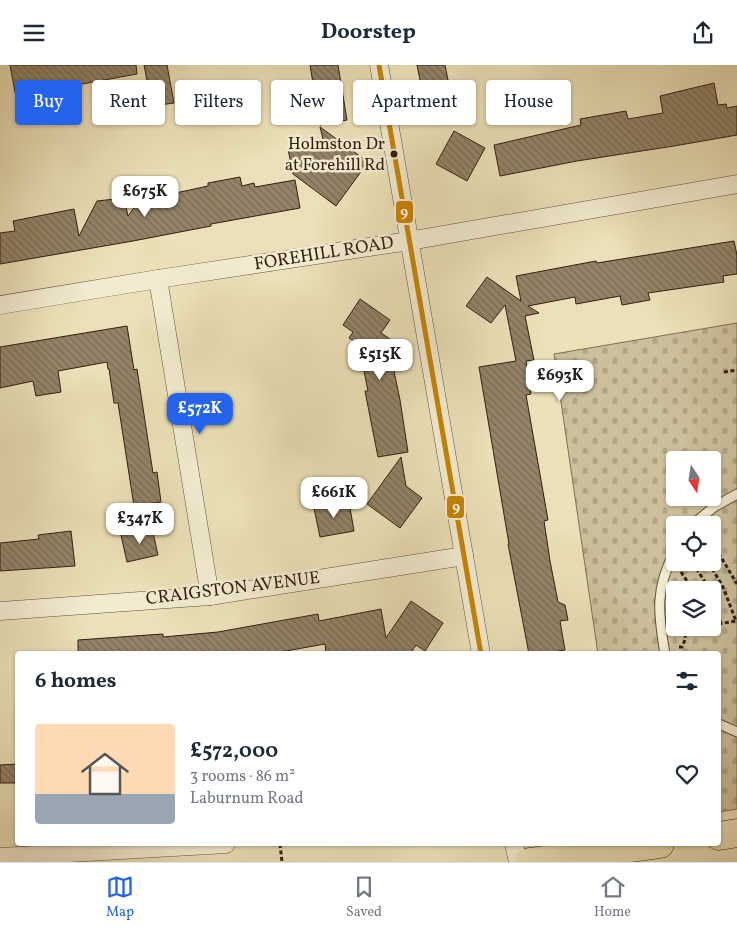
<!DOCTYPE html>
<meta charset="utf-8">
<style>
:root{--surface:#fff;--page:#f6f6f7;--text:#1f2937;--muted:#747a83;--line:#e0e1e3;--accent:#2563eb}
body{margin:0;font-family:Vollkorn,serif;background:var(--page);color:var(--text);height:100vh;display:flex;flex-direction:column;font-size:19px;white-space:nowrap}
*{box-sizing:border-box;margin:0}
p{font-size:16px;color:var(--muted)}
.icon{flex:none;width:28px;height:28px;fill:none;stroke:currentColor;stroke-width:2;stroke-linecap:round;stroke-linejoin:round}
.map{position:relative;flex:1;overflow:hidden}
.sheet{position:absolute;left:15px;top:586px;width:706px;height:195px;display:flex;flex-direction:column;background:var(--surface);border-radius:5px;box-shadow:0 1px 4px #0004}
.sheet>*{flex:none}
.banner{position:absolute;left:15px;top:15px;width:708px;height:45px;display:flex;gap:10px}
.needle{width:32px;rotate:168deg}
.fabs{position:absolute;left:666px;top:386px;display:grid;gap:10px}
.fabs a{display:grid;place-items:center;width:55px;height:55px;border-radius:5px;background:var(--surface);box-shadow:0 1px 4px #0004;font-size:25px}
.price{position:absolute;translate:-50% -42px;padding:0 11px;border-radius:10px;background:#fff;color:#222;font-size:16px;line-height:32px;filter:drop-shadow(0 1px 2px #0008)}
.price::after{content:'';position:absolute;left:50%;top:30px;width:15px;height:11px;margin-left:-8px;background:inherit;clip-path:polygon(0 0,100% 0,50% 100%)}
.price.selected{background:var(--accent);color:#fff}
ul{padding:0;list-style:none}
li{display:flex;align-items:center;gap:15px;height:125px;padding:0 20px}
li span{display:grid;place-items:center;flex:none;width:140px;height:100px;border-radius:5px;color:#555}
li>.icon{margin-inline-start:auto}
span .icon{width:60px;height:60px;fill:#fffc;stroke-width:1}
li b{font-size:21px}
h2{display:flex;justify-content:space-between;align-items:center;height:60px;padding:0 20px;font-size:21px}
.chip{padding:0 18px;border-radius:5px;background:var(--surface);box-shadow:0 1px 4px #0004;font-size:18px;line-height:45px}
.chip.selected{background:var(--accent);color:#fff}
header{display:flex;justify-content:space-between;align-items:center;height:65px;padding:0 20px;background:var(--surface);font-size:22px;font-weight:700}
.tabs{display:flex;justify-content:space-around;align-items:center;height:70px;border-top:1px solid var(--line);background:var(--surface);font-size:14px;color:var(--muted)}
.tabs a{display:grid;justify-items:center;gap:2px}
.tabs .selected{color:var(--accent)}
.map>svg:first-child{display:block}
.cemetery{fill:url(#cemetery-stones);stroke:#806f56;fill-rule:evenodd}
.building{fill:url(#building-back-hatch);stroke:#331f12}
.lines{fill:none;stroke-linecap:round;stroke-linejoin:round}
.service-casing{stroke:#614f3b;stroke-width:11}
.minor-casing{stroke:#614f3b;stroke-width:19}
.primary-casing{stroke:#331f12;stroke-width:29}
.path{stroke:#331f12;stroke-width:3;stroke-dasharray:4 2.5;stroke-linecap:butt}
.service{stroke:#f2ebd0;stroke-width:9}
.minor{stroke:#f2ebd0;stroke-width:18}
.primary{stroke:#ebe0b7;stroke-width:28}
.bus-1-casing{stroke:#f2ebd0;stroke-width:9}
.bus-1{stroke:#c68404;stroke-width:5}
.bus-dot{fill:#331f12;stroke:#f2ebd0;stroke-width:2}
.labels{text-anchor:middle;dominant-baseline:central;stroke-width:5;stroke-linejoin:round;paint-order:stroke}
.bus-label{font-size:17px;fill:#331f12;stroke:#f2ebd0;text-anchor:end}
.street-label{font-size:18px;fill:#331f12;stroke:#f2ebd0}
.line-badge{stroke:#f2ebd0;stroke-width:2}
.badge-label{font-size:14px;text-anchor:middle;font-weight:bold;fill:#fff}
</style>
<header><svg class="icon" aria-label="menu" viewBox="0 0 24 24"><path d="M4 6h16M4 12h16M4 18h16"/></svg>Doorstep<svg class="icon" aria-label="share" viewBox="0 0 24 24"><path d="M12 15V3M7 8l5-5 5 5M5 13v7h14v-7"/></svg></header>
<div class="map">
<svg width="737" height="797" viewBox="0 0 737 797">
<defs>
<pattern id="cemetery-stones" width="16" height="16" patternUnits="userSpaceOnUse" patternTransform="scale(1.25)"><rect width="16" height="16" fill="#ccbf9b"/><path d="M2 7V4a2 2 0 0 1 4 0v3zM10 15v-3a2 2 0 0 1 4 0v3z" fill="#b0a484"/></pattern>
<pattern id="building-back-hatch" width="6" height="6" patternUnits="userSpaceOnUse" patternTransform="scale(1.25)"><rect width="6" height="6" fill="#938368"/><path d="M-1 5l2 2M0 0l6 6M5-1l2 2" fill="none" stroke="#796b54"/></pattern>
</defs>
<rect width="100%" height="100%" fill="#ebe0b7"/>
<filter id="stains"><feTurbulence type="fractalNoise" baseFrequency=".004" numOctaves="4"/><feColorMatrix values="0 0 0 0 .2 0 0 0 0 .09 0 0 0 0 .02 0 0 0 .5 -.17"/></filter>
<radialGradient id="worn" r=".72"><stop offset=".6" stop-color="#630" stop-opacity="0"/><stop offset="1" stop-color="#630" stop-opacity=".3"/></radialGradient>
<!-- cemetery -->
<path class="cemetery" d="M737,258V744L719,747V589H598L554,289ZM675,395H712V432H675ZM675,460H712V498H675ZM675,525H712V562H675Z"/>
<!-- building -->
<g class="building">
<polygon points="10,0 136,0 137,9 77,20 77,18 39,25 40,34 17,38"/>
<polygon points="144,0 167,0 174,38 152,41"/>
<polygon points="310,0 338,0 347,55 320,60"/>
<polygon points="417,0 445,0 448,15 441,17 445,37 427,40 423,20 421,20"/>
<polygon points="714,18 718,40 726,39 727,43 737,41 737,70 674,81 577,96 500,111 494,80 581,60 580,54 626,46 628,54 663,48 660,31"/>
<polygon points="320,62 368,97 336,141 293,109 288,84 324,78"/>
<polygon points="454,66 485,83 467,116 436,99"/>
<polygon points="240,112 242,121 254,118 255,122 295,115 300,143 211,159 211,161 133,176 0,199 0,168 15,166 13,156 74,144 79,171 97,136 124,133 128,151 147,125 170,122 171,129 208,121 208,118"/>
<polygon points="734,176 737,190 737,209 723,211 724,217 648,228 650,235 622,240 620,231 576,239 575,232 528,241 539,248 525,251 534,295 526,296 531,329 526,330 548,455 544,456 550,496 558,537 565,540 568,555 560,556 565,585 558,586 559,589 529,589 508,479 509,479 479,302 516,296 505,240 491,258 466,241 487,212 521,236 516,211 596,196 597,198"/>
<polygon points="360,234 390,255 381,268 393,276 389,282 400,335 408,387 378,392 365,326 368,326 364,306 391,300 349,273 353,267 343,260"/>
<polygon points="127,261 134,305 137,304 153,408 157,407 161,437 134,441 118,338 114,338 109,304 108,304 107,297 58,306 61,327 36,331 33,316 0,323 0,282"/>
<polygon points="401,392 406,421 422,433 400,463 367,439"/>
<polygon points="349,437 354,466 320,472 314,443"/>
<polygon points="152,463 158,490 127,497 121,470"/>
<polygon points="71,466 75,501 0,506 0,478 39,474 38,470"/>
<polygon points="411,536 443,558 425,586 416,580 410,589 326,589 325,579 269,589 78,589 78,575 163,569 163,572 218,567 318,549 319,556 381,544 386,573"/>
<polygon points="18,699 18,718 0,718 0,700"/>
</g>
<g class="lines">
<!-- service casing -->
<g class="service-casing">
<g id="service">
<polyline points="692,460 714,442 737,429"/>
<path d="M665,589C658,548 655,523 675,486"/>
<polyline points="719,659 737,667"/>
</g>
</g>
<!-- minor casing -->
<g class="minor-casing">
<g id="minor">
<polyline points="379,0 481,589"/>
<polyline points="158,214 210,531"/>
<polyline points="0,240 158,214 409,176 737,119"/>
<polyline points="0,546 210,531 464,491"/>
<polyline points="514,779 518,797"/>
<polyline points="0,792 226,779"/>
</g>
</g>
<!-- primary casing -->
<g class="primary-casing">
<g id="primary">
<polyline points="719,771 737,768"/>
<polyline points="529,797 660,779"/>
</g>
</g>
<!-- path -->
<g class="path">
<polyline points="724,307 737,305"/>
<polyline points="712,477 737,519"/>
<polyline points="693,498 710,525"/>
<polyline points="709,498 723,522 736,556"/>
<polyline points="681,507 693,525"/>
<polyline points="712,530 721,559"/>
<polyline points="712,560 736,556"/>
<polyline points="679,582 682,582 685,575 686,564 693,562"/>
<polyline points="280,779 282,797"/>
</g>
<!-- service -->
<use href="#service" class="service"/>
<!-- minor -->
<use href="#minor" class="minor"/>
<!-- primary -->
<use href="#primary" class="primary"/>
<!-- bus-1 casing -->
<g class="bus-1-casing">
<polyline id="bus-1" points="379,0 481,589"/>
</g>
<!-- bus-1 -->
<use href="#bus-1" class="bus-1"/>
</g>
<!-- markers -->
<circle class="bus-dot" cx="394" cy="89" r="4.5"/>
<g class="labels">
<!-- bus labels -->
<g class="bus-label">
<text x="385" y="79">Holmston Dr<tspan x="385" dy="21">at Forehill Rd</tspan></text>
</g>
<!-- street labels -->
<g class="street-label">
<text transform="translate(324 189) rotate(-9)">FOREHILL ROAD</text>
<text transform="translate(233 524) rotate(-7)">CRAIGSTON AVENUE</text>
</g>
</g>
<g class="line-badge">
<rect x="395" y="135" width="19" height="24" rx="5" fill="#c68404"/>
<rect x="446" y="430" width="19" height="24" rx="5" fill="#c68404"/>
</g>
<g class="badge-label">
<text x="404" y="152">9</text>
<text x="456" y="447">9</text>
</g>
<rect width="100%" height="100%" filter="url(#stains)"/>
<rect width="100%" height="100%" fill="url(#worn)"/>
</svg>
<div class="fabs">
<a><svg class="needle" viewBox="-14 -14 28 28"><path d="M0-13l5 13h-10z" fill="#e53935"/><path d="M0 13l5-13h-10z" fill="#747a83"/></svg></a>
<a><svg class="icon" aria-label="locate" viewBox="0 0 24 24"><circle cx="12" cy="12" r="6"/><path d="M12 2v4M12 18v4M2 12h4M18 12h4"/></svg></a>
<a><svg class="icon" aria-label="layers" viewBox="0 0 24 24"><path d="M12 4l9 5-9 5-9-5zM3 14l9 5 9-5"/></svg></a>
</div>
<b class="price" style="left:145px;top:153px">£675K</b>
<b class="price" style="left:380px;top:316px">£515K</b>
<b class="price" style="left:560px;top:337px">£693K</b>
<b class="price selected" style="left:200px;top:370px">£572K</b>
<b class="price" style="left:334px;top:454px">£661K</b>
<b class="price" style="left:140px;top:480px">£347K</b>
<div class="banner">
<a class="chip selected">Buy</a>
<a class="chip">Rent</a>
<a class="chip">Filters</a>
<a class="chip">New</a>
<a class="chip">Apartment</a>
<a class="chip">House</a>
</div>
<section class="sheet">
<h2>6 homes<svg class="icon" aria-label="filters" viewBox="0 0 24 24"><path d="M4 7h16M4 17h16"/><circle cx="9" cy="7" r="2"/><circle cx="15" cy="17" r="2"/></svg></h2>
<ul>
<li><span style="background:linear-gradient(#ffd9b3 70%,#9aa5b1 0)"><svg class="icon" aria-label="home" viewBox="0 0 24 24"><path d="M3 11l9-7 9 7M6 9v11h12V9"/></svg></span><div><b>£572,000</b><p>3 rooms · 86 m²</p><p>Laburnum Road</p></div><svg class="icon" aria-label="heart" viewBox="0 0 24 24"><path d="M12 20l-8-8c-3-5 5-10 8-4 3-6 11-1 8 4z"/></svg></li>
</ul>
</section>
</div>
<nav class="tabs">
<a class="selected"><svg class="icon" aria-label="map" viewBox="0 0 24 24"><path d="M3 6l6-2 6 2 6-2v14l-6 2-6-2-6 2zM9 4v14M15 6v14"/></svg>Map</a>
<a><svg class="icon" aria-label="saved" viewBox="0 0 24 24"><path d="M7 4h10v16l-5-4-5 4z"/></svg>Saved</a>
<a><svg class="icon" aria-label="home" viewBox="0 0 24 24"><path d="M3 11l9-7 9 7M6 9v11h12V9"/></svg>Home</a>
</nav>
